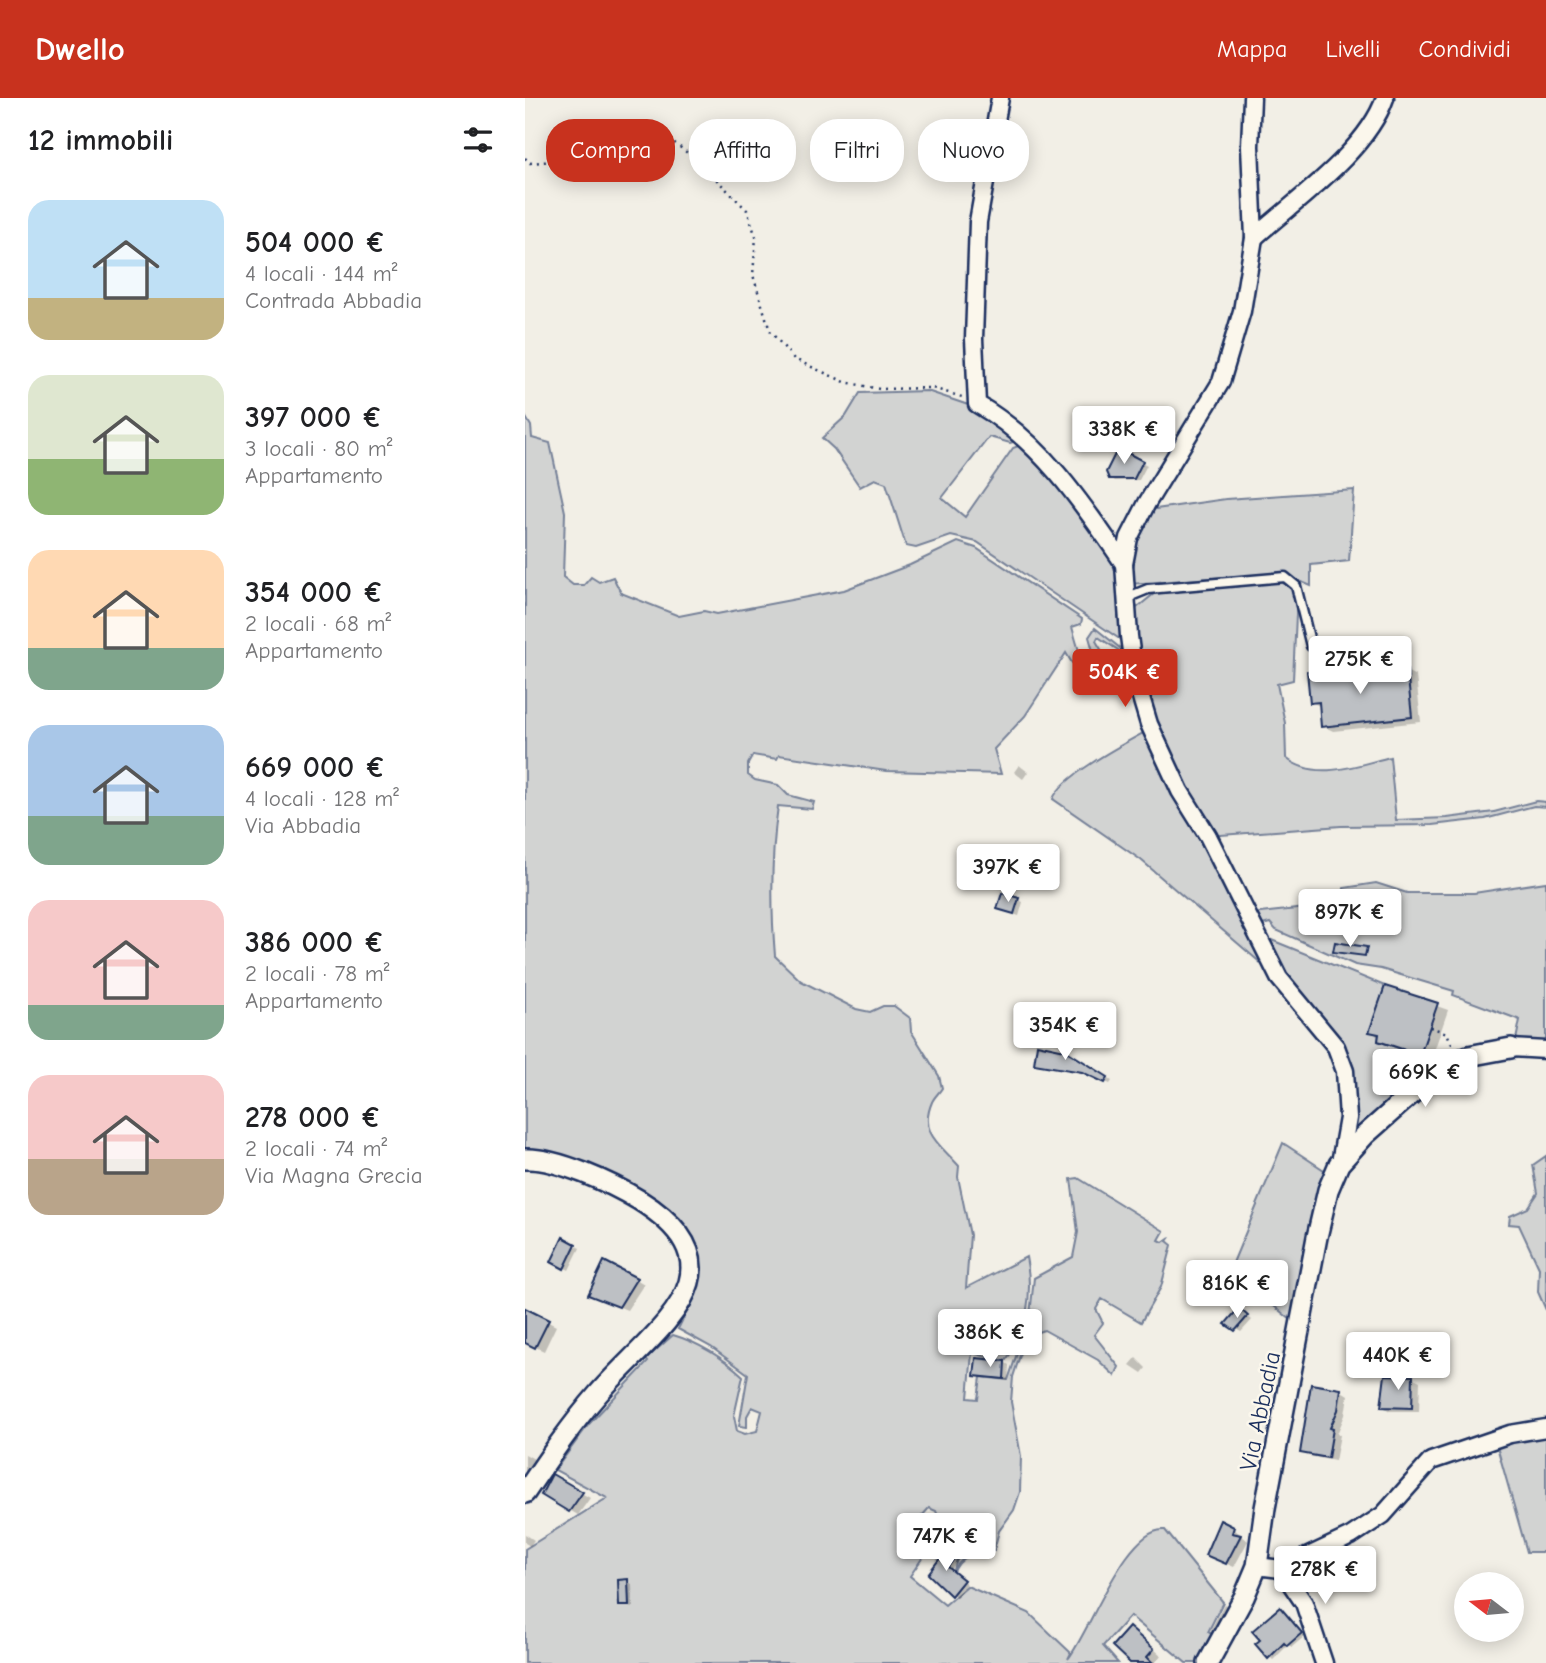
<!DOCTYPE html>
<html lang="it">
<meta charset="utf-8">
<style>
:root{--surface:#fff;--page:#f6f6f6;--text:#202124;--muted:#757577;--accent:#c8321e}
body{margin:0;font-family:"Comic Neue",sans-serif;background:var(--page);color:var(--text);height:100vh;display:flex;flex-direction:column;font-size:26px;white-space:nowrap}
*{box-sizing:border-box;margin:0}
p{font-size:23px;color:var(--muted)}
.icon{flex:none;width:38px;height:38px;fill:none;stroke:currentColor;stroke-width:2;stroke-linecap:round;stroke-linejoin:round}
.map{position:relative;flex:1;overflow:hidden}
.panel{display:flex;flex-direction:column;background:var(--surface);width:525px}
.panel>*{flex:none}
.top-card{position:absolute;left:21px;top:21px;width:665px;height:63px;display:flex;gap:14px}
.needle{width:46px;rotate:286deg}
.fabs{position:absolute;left:929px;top:1474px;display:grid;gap:14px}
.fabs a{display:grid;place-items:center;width:70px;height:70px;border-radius:50%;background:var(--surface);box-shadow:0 4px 18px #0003;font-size:35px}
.price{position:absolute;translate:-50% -60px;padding:0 16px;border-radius:7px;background:#fff;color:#222;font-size:23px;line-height:46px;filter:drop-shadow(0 2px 4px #0008)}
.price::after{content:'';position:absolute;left:50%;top:42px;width:21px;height:16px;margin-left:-10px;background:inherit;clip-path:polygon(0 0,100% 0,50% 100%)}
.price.on{background:var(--accent);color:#fff}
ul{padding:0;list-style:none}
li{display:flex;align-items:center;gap:21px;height:175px;padding:0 28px}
li span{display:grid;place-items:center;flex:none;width:196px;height:140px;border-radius:21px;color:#555}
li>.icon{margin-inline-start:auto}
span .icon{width:84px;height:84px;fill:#fffc;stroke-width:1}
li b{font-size:30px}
h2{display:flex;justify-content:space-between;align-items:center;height:84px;padding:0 28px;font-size:30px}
.pill{padding:0 24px;border-radius:28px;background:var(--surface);box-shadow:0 4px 18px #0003;font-size:24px;line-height:63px}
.pill.on{background:var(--accent);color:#fff}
header{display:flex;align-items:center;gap:42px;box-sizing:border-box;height:98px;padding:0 35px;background:var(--accent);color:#fff}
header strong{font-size:33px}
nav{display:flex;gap:38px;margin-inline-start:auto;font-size:24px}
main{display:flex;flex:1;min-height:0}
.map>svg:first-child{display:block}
.green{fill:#d2d3d2;stroke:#768198;stroke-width:2}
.shadow{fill:#0003}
.building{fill:#bdc0c4;stroke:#1b2f5e;stroke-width:2}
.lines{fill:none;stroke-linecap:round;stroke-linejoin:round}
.service-casing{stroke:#1b2f5e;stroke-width:13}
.minor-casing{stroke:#1b2f5e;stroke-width:21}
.tertiary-casing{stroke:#1b2f5e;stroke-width:24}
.path{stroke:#1b2f5e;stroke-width:2.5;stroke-dasharray:2 5;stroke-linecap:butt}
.service{stroke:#fbf7ec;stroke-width:8}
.minor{stroke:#fbf7ec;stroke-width:16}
.tertiary{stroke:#fbf7ec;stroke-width:19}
.labels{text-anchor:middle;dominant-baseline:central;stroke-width:5;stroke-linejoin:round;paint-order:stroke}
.street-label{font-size:24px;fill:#1b2f5e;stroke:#fbf7ec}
</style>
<header>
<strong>Dwello</strong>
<nav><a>Mappa</a><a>Livelli</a><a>Condividi</a></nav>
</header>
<main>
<section class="panel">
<h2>12 immobili<svg class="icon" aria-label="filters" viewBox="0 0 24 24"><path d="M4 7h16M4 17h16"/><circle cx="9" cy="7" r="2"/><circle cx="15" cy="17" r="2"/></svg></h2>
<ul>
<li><span style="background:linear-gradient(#bfe0f5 70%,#c2b280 0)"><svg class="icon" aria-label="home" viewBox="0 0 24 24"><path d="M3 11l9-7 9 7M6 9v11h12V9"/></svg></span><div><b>504 000 €</b><p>4 locali · 144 m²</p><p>Contrada Abbadia</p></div></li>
<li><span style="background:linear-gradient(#dfe7d0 60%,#8fb573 0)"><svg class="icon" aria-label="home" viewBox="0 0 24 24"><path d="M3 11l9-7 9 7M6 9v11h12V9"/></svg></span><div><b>397 000 €</b><p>3 locali · 80 m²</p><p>Appartamento</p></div></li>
<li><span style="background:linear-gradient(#ffd9b3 70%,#7fa58c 0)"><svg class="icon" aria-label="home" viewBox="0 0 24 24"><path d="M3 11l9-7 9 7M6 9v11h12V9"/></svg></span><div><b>354 000 €</b><p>2 locali · 68 m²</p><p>Appartamento</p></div></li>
<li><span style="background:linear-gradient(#a9c7e8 65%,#7fa58c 0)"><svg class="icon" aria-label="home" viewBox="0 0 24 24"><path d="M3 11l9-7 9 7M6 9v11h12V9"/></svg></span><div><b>669 000 €</b><p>4 locali · 128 m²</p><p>Via Abbadia</p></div></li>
<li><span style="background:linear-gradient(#f6c9c9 75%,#7fa58c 0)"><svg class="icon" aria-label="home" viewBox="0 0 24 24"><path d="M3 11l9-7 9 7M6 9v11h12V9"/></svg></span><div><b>386 000 €</b><p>2 locali · 78 m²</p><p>Appartamento</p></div></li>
<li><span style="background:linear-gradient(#f6c9c9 60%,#b9a48a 0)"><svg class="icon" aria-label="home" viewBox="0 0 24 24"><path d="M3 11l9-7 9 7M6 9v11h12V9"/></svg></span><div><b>278 000 €</b><p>2 locali · 74 m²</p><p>Via Magna Grecia</p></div></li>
</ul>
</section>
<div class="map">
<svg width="1021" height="1565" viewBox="0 0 1021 1565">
<rect width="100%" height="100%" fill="#f2efe6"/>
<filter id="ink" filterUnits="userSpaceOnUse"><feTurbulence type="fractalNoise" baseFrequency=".0143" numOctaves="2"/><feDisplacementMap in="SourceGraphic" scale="14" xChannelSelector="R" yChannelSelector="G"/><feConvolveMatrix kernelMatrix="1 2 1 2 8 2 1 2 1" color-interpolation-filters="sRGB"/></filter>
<g filter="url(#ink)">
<!-- green -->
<g class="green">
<path d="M402,293L452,310L491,343L485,345L464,339L417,400L440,419L488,350L496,347C531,384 579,428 592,479C598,499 597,523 599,544L452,444L426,438L391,450L381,448L361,385L350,381L335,389L309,351L297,340L321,318L335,295Z"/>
<path d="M0,318L6,328L7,340L25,345L40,414L38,479L48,487H59L66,479L74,484L88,479L96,495L154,518L179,513L192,516L319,492L385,467L433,444L451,450L557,521L556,526L547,529L556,560L569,556L564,539L570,530L600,554L598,559L593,552L573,539L571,543L577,553L575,562L561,569L547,565L541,555L500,618L469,651L476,676L361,673L254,657L252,661L228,657L223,666V677L230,682L253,687L263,697L289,704L287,711L253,708C246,757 246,809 250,858L276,883L331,911L345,914L358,908H369L385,920L386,933L414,978L417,990C414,995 409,999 407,1004C393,1036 417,1048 434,1068L433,1079L445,1137L441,1190L501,1159C508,1192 503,1236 480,1263L447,1255L443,1300L453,1301L456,1279L483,1282L505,1217L509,1180L548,1159L553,1134L546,1081L553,1080L639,1133L634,1142L638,1144L645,1139L642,1143L647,1147L636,1189L616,1224L577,1201L571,1211L578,1225L569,1237L594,1269L590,1278L573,1262L519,1232L513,1234L512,1228L505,1227L488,1279L486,1304L496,1358L495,1394L489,1412L474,1433L469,1452C451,1455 435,1456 428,1476L433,1457L460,1447V1440L425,1447L422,1433L419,1434L411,1413L404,1410L390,1426L409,1443L385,1478L420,1507L442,1488L504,1515L546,1555L543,1561C565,1533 602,1428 640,1432L698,1504L683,1534L691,1538L674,1565H661L605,1518L578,1548L593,1565H0V1451L82,1400L30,1372L64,1326L123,1264L121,1261L148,1237C172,1244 199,1260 218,1278L209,1318L212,1333L220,1336L232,1333L237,1313L227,1309L222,1318V1329L214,1328L223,1276L186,1249L153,1231L165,1207L167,1174L131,1114L0,1055Z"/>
<path d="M829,392L824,463L786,467V488L756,475L605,486C606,461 608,433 624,412L701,401Z"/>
<path d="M755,483L772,494L768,582L752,586L760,625L761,660C791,684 832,667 865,659L871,722L922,720L969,714L1011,703L1021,704V709L1009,708L960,721L907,727L816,728L683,738L660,697L618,593L608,513L630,495Z"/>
<path d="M622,633L655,706L745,873L616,762L528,701C536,679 598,646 622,633Z"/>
<polygon points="1021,784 1021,946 995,945 991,942 995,922 928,897 929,893 856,871 830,867 751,832 745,825 734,828 726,816 818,806 819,790 851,785 882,795 949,795"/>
<polygon points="744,841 860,888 845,933 854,936 853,943 895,957 873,996 833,1032 830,1029 829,986 820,946 813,944 764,884"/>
<polygon points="758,1045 802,1074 772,1227 705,1172"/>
<polygon points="1021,1058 1021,1212 1013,1194 1014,1170 994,1127 984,1126 985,1118 1003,1110 1013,1095 1008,1067"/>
<polygon points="1021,1336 1021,1454 1002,1454 971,1345"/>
</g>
<!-- shadow -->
<g class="shadow">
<polygon points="594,352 622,367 614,382 590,383 585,380"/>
<polygon points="800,566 810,572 811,580 881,573 891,578 896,624 808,633 798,628 796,609 787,604"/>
<polygon points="494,667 503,674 498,681 489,674"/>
<polygon points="493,802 498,804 494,818 479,813"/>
<polygon points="861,890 923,912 906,962 865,948 846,933"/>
<polygon points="539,953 587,983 585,986 563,976 511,965"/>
<polygon points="38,1142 55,1150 44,1172 28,1163"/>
<polygon points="111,1181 119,1186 102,1212 73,1200"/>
<polygon points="0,1212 31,1228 19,1253 0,1244"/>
<polygon points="719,1215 727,1222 716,1234 703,1226"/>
<polygon points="611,1260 621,1270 617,1275 605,1267"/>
<polygon points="479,1264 484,1267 483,1283 450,1277"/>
<polygon points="887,1279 895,1283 894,1313 865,1313 858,1309"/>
<polygon points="815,1292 823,1297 820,1317 812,1336 815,1337 810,1363 784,1358 776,1354"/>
<polygon points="0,1356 9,1361 0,1375"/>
<polygon points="28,1379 65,1400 53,1417 18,1397"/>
<polygon points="708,1430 723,1443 709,1469 690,1461"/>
<polygon points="0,1436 9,1442 5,1448 0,1445"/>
<polygon points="426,1448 434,1461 426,1472 442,1486 431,1499 406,1476"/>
<polygon points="102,1483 107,1486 108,1510 95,1507"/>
<polygon points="699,1506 704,1509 691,1536 685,1533"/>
<polygon points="759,1514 780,1538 767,1549 763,1547 748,1562 732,1546"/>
<polygon points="605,1531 636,1557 630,1565 608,1565"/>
</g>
<!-- building -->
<g class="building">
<polygon points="593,350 618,363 609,381 584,381 581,374"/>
<polygon points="790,565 800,565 803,579 882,571 887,619 796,629 794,604 785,605 782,573 789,572"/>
<polygon points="477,795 494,800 489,816 472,811"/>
<polygon points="810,844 842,849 840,858 808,854"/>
<polygon points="860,888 913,905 895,957 853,943 854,936 844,934"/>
<polygon points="512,946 540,952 583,979 580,985 557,974 509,966"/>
<polygon points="38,1139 51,1146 39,1171 26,1164"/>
<polygon points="79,1163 112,1180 94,1209 63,1197"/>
<polygon points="0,1210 24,1222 10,1250 0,1245"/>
<polygon points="714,1210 723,1218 710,1233 700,1226"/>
<polygon points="451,1260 480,1263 479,1281 449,1278"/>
<polygon points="860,1277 888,1278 887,1310 856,1309"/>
<polygon points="786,1286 816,1291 813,1312 805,1330 808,1331 803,1360 775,1355"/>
<polygon points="27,1376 58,1394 44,1414 16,1397"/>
<polygon points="695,1422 709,1429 707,1435 716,1437 701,1466 680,1457"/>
<polygon points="426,1446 430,1459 423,1469 439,1482 426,1498 403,1476"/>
<polygon points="103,1481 104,1508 94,1508 93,1482"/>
<polygon points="755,1509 777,1535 762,1548 759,1545 743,1561 730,1546 735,1542 727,1533"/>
<polygon points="604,1529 629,1551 622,1559 628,1565 605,1565 587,1548"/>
</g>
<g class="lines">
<!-- service casing -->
<g class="service-casing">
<polyline id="service" points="601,500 623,491 760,479 771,488 786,548 803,552 838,552"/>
</g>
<!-- minor casing -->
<g class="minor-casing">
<g id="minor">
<path d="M475,0L453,124L449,241L452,306C516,343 558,406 599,466"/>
<polyline points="727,0 725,48 729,140 717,213 696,284 622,405 604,440 599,466 604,538 609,576 624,626 655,693 683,738 754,880 811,949 820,973 823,1020 815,1065"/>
<path d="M729,140C771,102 842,53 860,0"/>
<polyline points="986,950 1021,952"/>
<polyline points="732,1468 756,1471 826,1438 858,1417 906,1363 985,1336 1021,1330"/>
<polyline points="756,1471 779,1505 799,1565"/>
</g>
</g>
<!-- tertiary casing -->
<g class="tertiary-casing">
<g id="tertiary">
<path d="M0,1061C30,1059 88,1086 114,1102C228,1173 127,1233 73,1296C46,1327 23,1361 0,1395"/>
<polyline points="683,1565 719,1499 732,1468 740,1410 792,1139 803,1092 814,1066 840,1037 909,976 943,958 986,950"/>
</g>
</g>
<!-- path -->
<g class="path">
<polyline points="0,60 5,65 52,61 93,28 116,27 134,33 173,63 222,112 231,139 228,177 245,233 269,261 320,284 354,291 407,290 437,299"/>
<polyline points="905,929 922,935 927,947"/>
</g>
<!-- service -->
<use href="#service" class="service"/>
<!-- minor -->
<use href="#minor" class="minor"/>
<!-- tertiary -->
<use href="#tertiary" class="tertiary"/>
</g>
</g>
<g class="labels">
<!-- street labels -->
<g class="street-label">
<text transform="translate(735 1313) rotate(-78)">Via Abbadia</text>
</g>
</g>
</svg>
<div class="fabs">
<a><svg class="needle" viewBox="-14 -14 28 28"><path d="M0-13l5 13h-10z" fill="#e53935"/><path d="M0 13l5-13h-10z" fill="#757577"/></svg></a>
</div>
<b class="price" style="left:599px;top:368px">338K €</b>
<b class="price" style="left:835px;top:598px">275K €</b>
<b class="price on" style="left:600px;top:611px">504K €</b>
<b class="price" style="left:483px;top:806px">397K €</b>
<b class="price" style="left:825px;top:851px">897K €</b>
<b class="price" style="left:540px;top:964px">354K €</b>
<b class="price" style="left:900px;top:1011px">669K €</b>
<b class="price" style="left:712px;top:1222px">816K €</b>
<b class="price" style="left:465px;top:1271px">386K €</b>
<b class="price" style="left:873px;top:1294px">440K €</b>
<b class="price" style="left:421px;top:1475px">747K €</b>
<b class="price" style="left:800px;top:1508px">278K €</b>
<div class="top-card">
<a class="pill on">Compra</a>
<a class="pill">Affitta</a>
<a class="pill">Filtri</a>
<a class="pill">Nuovo</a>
</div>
</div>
</main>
